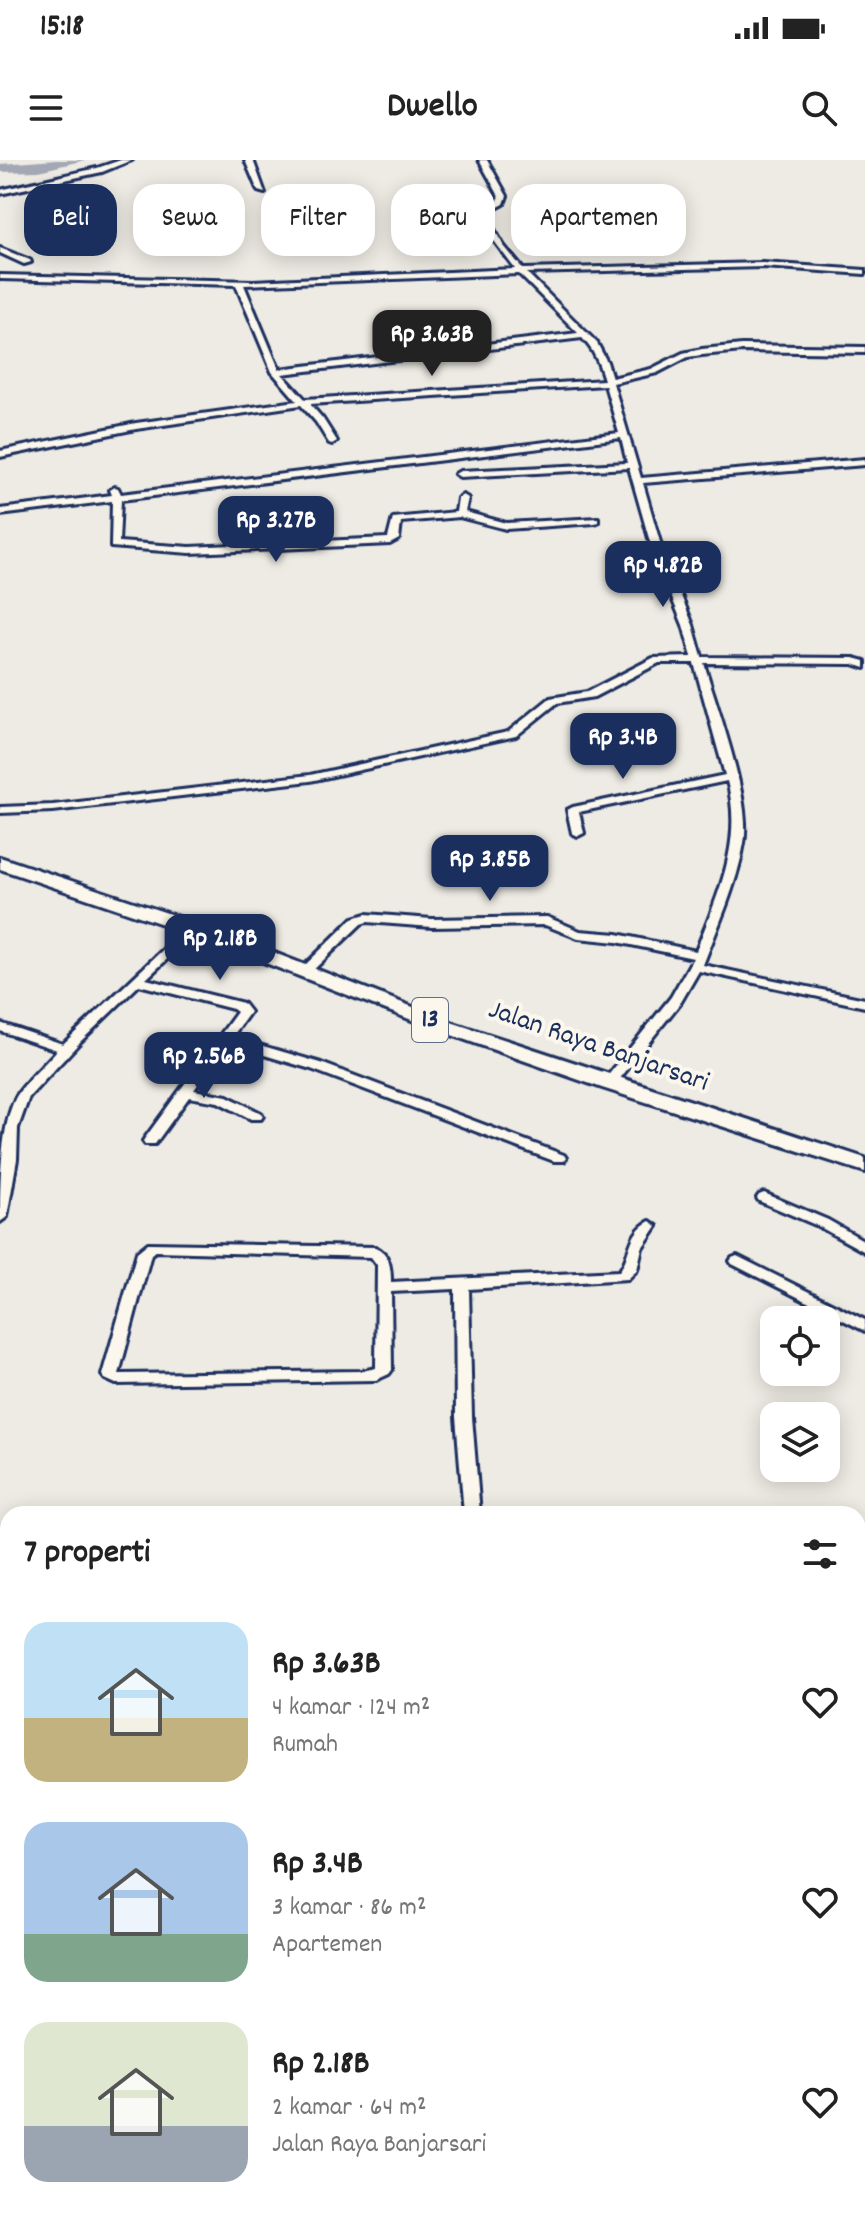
<!DOCTYPE html>
<html lang="id">
<meta charset="utf-8">
<style>
:root{--surface:#fff;--page:#f2f2f2;--text:#222;--muted:#767676;--accent:#1b2f5e}
body{margin:0;font-family:Dekko,sans-serif;background:var(--page);color:var(--text);height:100vh;display:flex;flex-direction:column;font-size:30px;white-space:nowrap}
*{box-sizing:border-box;margin:0}
p{font-size:26px;color:var(--muted)}
.icon{flex:none;width:44px;height:44px;fill:none;stroke:currentColor;stroke-width:2;stroke-linecap:round;stroke-linejoin:round}
.map{position:relative;flex:1;overflow:hidden}
.drawer{position:absolute;left:0px;top:1346px;width:866px;height:712px;display:flex;flex-direction:column;background:var(--surface);border-radius:24px 24px 0 0;box-shadow:0 4px 20px #0003}
.drawer>*{flex:none}
.banner{position:absolute;left:24px;top:24px;width:818px;height:72px;display:flex;gap:16px}
.buttons{position:absolute;left:760px;top:1146px;display:grid;gap:16px}
.buttons a{display:grid;place-items:center;width:80px;height:80px;border-radius:16px;background:var(--surface);box-shadow:0 4px 20px #0003;font-size:40px}
.price{position:absolute;translate:-50% -68px;padding:0 18px;border-radius:16px;background:var(--accent);color:#fff;font-size:26px;line-height:52px;filter:drop-shadow(0 2px 4px #0008)}
.price::after{content:'';position:absolute;left:50%;top:48px;width:24px;height:18px;margin-left:-12px;background:inherit;clip-path:polygon(0 0,100% 0,50% 100%)}
.price.on{background:#222;color:#fff}
ul{padding:0;list-style:none}
li{display:flex;align-items:center;gap:24px;height:200px;padding:0 24px}
li span{display:grid;place-items:center;flex:none;width:224px;height:160px;border-radius:24px;color:#555}
li>.icon{margin-inline-start:auto}
span .icon{width:96px;height:96px;fill:#fffc;stroke-width:1}
li b{font-size:34px}
h2{display:flex;justify-content:space-between;align-items:center;height:96px;padding:0 24px;font-size:34px}
.pill{padding:0 28px;border-radius:24px;background:var(--surface);box-shadow:0 4px 20px #0003;font-size:28px;line-height:72px}
.pill.on{background:var(--accent);color:#fff}
.status{display:flex;justify-content:space-between;align-items:center;height:56px;padding:0 40px;background:var(--surface);direction:ltr}
.status svg{height:22px;fill:currentColor}
header{display:flex;justify-content:space-between;align-items:center;height:104px;padding:0 24px;background:var(--surface);font-size:36px;font-weight:800}
.map>svg:first-child{display:block}
.green{fill:#cecfcf;stroke:#747f96;stroke-width:2}
.lines{fill:none;stroke-linecap:round;stroke-linejoin:round}
.river{fill:#a3a8b4;fill-rule:evenodd}
.minor-casing{stroke:#1b2f5e;stroke-width:6}
.highway-casing{stroke:#1b2f5e;stroke-width:6}
.minor{fill:#fbf7ec;fill-rule:evenodd}
.highway{fill:#fbf7ec;fill-rule:evenodd}
.labels{text-anchor:middle;dominant-baseline:central;stroke-width:8;stroke-linejoin:round;paint-order:stroke}
.shield{fill:#fbf7ec;stroke:#5e6b89;stroke-width:2}
.shield-label{font-size:26px;font-weight:bold;fill:#1b2f5e}
.street-label{font-size:28px;fill:#1b2f5e;stroke:#fbf7ec}
</style>
<div class="status"><b>15:18</b><svg viewBox="0 0 49 12"><path d="M0 12V9h3v3zM5 12V6h3v6zM10 12V3h3v9zM15 12V0h3v12zM26 1h20v11H26zM47 4h2v5h-2z"/></svg></div>
<header><svg class="icon" aria-label="menu" viewBox="0 0 24 24"><path d="M4 6h16M4 12h16M4 18h16"/></svg>Dwello<svg class="icon" aria-label="search" viewBox="0 0 24 24"><circle cx="10" cy="10" r="6"/><path d="M15 15l6 6"/></svg></header>
<div class="map">
<svg width="865" height="2058" viewBox="0 0 865 2058">
<rect width="100%" height="100%" fill="#eeebe4"/>
<filter id="ink" filterUnits="userSpaceOnUse"><feTurbulence type="fractalNoise" baseFrequency=".0125" numOctaves="2"/><feDisplacementMap in="SourceGraphic" scale="16" xChannelSelector="R" yChannelSelector="G"/><feConvolveMatrix kernelMatrix="1 2 1 2 8 2 1 2 1" color-interpolation-filters="sRGB"/></filter>
<g filter="url(#ink)">
<!-- green -->
<polygon class="green" points="865,1534 865,1653 858,1654 858,1535"/>
<g class="lines">
<!-- river -->
<polygon class="river" points="56,0 85,0 39,11 0,12 0,4"/>
<!-- minor casing -->
<g class="minor-casing">
<g id="minor">
<polygon points="121,0 132,0 102,12 0,34 0,30 97,8"/>
<polygon points="245,0 253,0 265,33 258,31"/>
<path d="M479,0H487L507,36L504,44L485,54L504,86L523,109L763,103L865,110V114L763,107L527,113L597,183L607,202L612,218L651,209L683,193L702,189L742,185L865,187V193L742,191L702,195L688,197L657,213L613,223L641,318L865,299V305L643,323L662,389L693,465L702,497L854,498L865,501V508L853,504L704,503C717,548 752,640 744,683C737,725 718,766 703,805L865,839V847L699,811L681,842L614,926L609,927L602,923L671,837L693,798L617,782L578,778L545,765L432,767L367,762L361,764L308,815H300L298,812L353,758L366,754L432,759L547,757L580,771L617,774L696,791C717,736 744,682 727,621L579,652L584,673L578,676L572,673L567,650L573,647L725,615L694,503H659L594,537L557,543L516,576L310,621L53,651L0,653V647L53,645L310,615L508,572L550,538L587,532L653,498L692,497L683,465L652,389L629,308L460,317L455,314L460,311L627,303L621,278L121,340L119,382L190,387L388,378L393,358L456,352L458,338L463,335L468,338L465,352L506,363L598,358V362L595,363L506,369L460,357L401,362L399,379L390,384L190,393L111,387L112,341L0,355V349L112,335L110,330L115,327L118,328L121,334L619,273L605,225L310,244L323,259L337,281L332,284L329,283L316,262L301,245L136,269L0,297V291L136,263L297,241L272,212L236,125L0,119V115L253,121L515,109L486,70L477,53L498,41L499,36ZM519,114L578,173L279,209L244,125ZM582,178C594,190 599,203 604,220L305,239L282,214Z"/>
<polygon points="0,88 30,100 31,102 24,104 0,93"/>
<path d="M193,764L197,765L199,768L197,771L146,819L243,843L250,852L232,877L321,903L564,995L566,998L564,1001H554L311,909L227,884L194,930L227,936L261,953L263,956L261,959H251L218,942L189,937L155,984H145L143,981L145,978L237,852L233,849L139,825L81,881L29,937L18,968L17,999L7,1057L0,1062C0,1028 0,959 19,932C30,917 45,904 57,890L0,871V863L63,884L189,765Z"/>
<polygon points="764,1033 828,1060 865,1081 865,1092 818,1066 759,1041 757,1038 759,1035"/>
<path d="M650,1061L657,1066L642,1088L637,1110L628,1119L469,1129L472,1257L480,1354H464L456,1257L455,1129L391,1132L392,1210L389,1214L376,1220L116,1224L105,1219L102,1215L137,1092L148,1083L375,1087C390,1093 391,1108 391,1122L619,1111C631,1098 627,1072 650,1061ZM156,1091L371,1097L377,1105L376,1208L362,1211L119,1214L151,1094Z"/>
<polygon points="737,1096 865,1160 865,1171 732,1104 730,1101 732,1098"/>
<polygon points="865,1448 865,1462 858,1463 858,1449"/>
<rect x="0" y="1461" width="8" height="14"/>
<rect x="858" y="1727" width="7" height="16"/>
<polygon points="0,2038 8,2039 8,2050 71,2050 76,2058 0,2058"/>
<polygon points="191,2050 211,2050 209,2058 189,2058"/>
</g>
</g>
<!-- highway casing -->
<g class="highway-casing">
<polygon id="highway" points="0,697 200,764 454,863 865,998 865,1012 602,928 440,871 186,772 0,709"/>
</g>
<!-- minor -->
<use href="#minor" class="minor"/>
<!-- highway -->
<use href="#highway" class="highway"/>
</g>
</g>
<g class="labels">
<!-- shield labels -->
<rect class="shield" x="412" y="838" width="36" height="44" rx="6"/>
<g class="shield-label">
<text x="430" y="860">13</text>
</g>
<!-- street labels -->
<g class="street-label">
<text transform="translate(598 888) rotate(19)">Jalan Raya Banjarsari</text>
</g>
</g>
</svg>
<div class="buttons">
<a><svg class="icon" aria-label="locate" viewBox="0 0 24 24"><circle cx="12" cy="12" r="6"/><path d="M12 2v4M12 18v4M2 12h4M18 12h4"/></svg></a>
<a><svg class="icon" aria-label="layers" viewBox="0 0 24 24"><path d="M12 4l9 5-9 5-9-5zM3 14l9 5 9-5"/></svg></a>
</div>
<b class="price on" style="left:432px;top:218px">Rp 3.63B</b>
<b class="price" style="left:276px;top:404px">Rp 3.27B</b>
<b class="price" style="left:663px;top:449px">Rp 4.82B</b>
<b class="price" style="left:623px;top:621px">Rp 3.4B</b>
<b class="price" style="left:490px;top:743px">Rp 3.85B</b>
<b class="price" style="left:220px;top:822px">Rp 2.18B</b>
<b class="price" style="left:204px;top:940px">Rp 2.56B</b>
<div class="banner">
<a class="pill on">Beli</a>
<a class="pill">Sewa</a>
<a class="pill">Filter</a>
<a class="pill">Baru</a>
<a class="pill">Apartemen</a>
</div>
<section class="drawer">
<h2>7 properti<svg class="icon" aria-label="filters" viewBox="0 0 24 24"><path d="M4 7h16M4 17h16"/><circle cx="9" cy="7" r="2"/><circle cx="15" cy="17" r="2"/></svg></h2>
<ul>
<li><span style="background:linear-gradient(#bfe0f5 60%,#c2b280 0)"><svg class="icon" aria-label="home" viewBox="0 0 24 24"><path d="M3 11l9-7 9 7M6 9v11h12V9"/></svg></span><div><b>Rp 3.63B</b><p>4 kamar · 124 m²</p><p>Rumah</p></div><svg class="icon" aria-label="heart" viewBox="0 0 24 24"><path d="M12 20l-8-8c-3-5 5-10 8-4 3-6 11-1 8 4z"/></svg></li>
<li><span style="background:linear-gradient(#a9c7e8 70%,#7fa58c 0)"><svg class="icon" aria-label="home" viewBox="0 0 24 24"><path d="M3 11l9-7 9 7M6 9v11h12V9"/></svg></span><div><b>Rp 3.4B</b><p>3 kamar · 86 m²</p><p>Apartemen</p></div><svg class="icon" aria-label="heart" viewBox="0 0 24 24"><path d="M12 20l-8-8c-3-5 5-10 8-4 3-6 11-1 8 4z"/></svg></li>
<li><span style="background:linear-gradient(#dfe7d0 65%,#9aa5b1 0)"><svg class="icon" aria-label="home" viewBox="0 0 24 24"><path d="M3 11l9-7 9 7M6 9v11h12V9"/></svg></span><div><b>Rp 2.18B</b><p>2 kamar · 64 m²</p><p>Jalan Raya Banjarsari</p></div><svg class="icon" aria-label="heart" viewBox="0 0 24 24"><path d="M12 20l-8-8c-3-5 5-10 8-4 3-6 11-1 8 4z"/></svg></li>
</ul>
</section>
</div>
